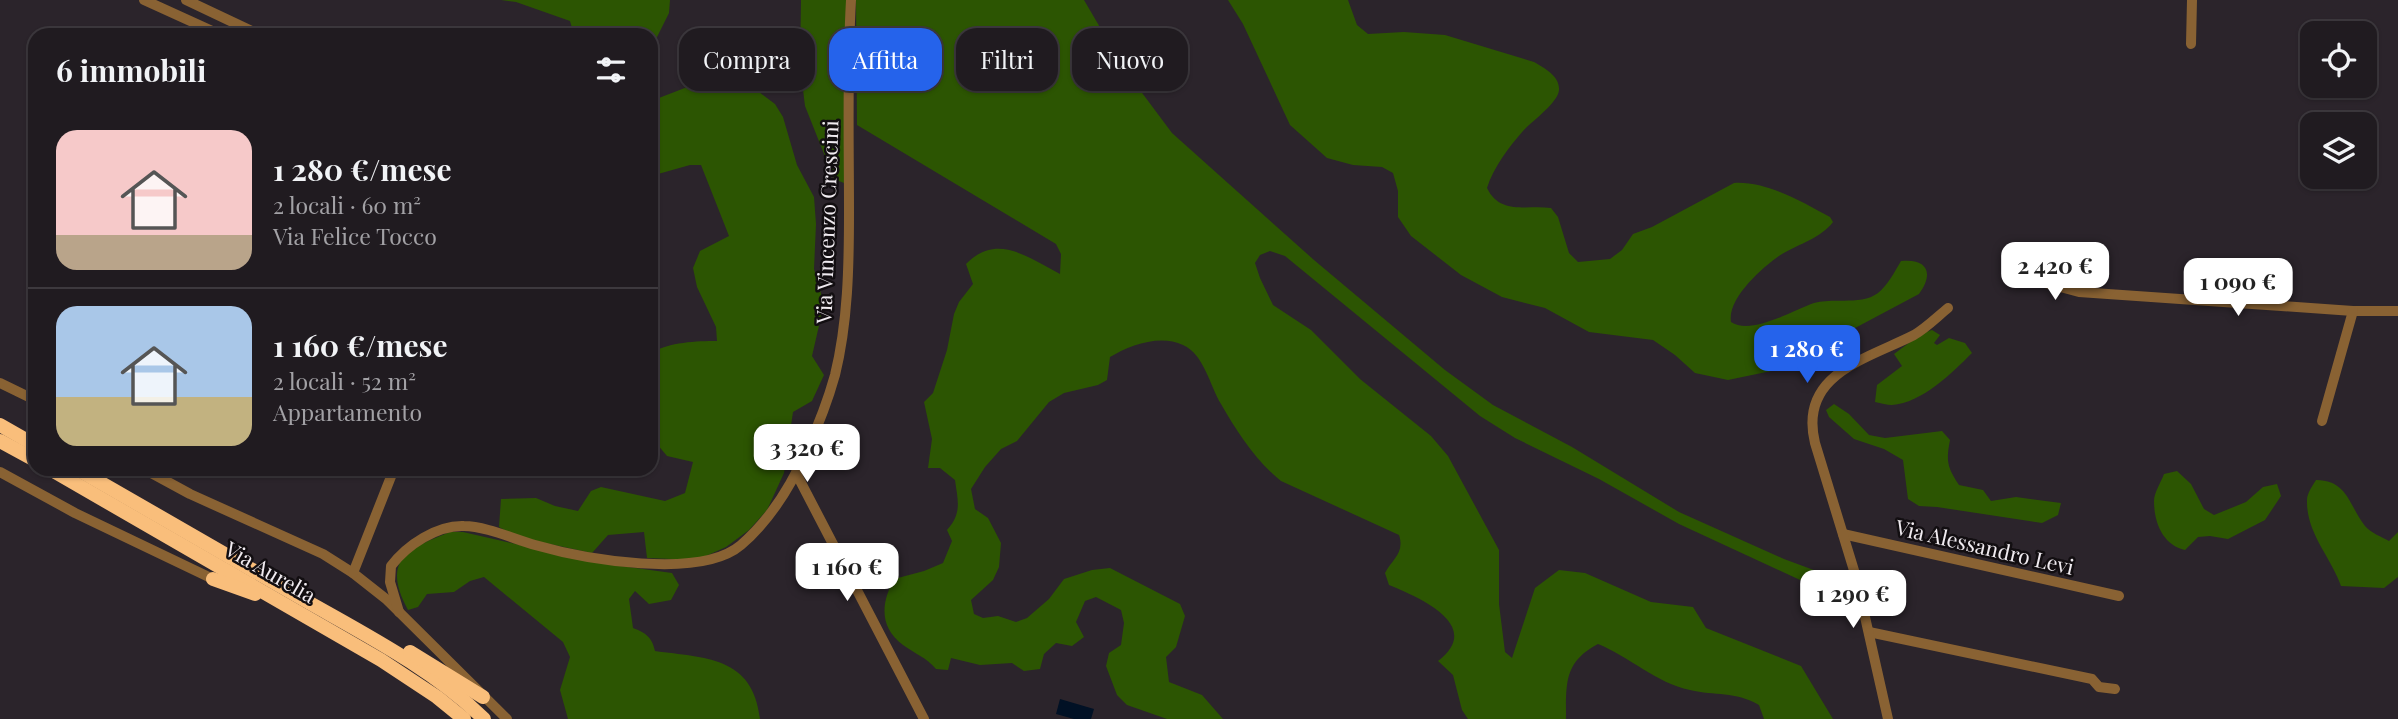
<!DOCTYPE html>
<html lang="it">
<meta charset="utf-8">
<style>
:root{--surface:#201b20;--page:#2d282d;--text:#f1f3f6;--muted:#a2a1a5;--line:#3d393e;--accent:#2563eb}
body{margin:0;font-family:"Playfair Display",serif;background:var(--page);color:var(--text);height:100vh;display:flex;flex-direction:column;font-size:26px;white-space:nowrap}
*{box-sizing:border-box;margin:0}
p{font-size:23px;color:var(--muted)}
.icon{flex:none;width:38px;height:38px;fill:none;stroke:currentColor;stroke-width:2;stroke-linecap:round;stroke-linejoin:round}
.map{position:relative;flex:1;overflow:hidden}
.sheet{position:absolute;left:28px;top:28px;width:630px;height:448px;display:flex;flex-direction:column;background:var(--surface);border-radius:21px;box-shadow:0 2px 5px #0004,0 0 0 2px var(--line)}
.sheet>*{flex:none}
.banner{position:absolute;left:679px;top:28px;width:665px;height:63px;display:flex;gap:14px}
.tools{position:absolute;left:2300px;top:21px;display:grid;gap:14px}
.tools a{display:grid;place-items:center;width:77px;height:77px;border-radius:14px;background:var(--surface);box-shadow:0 2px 5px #0004,0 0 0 2px var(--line);font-size:35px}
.price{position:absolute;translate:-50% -60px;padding:0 16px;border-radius:14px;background:#fff;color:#222;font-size:23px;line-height:46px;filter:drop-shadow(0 2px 4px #0008)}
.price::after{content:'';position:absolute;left:50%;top:42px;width:21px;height:16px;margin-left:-10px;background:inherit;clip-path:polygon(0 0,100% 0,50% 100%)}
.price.active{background:var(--accent);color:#fff}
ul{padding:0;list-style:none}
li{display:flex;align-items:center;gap:21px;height:175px;padding:0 28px}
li+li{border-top:2px solid var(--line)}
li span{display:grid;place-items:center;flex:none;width:196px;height:140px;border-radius:21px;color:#555}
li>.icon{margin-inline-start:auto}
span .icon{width:84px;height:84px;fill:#fffc;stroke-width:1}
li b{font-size:30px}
h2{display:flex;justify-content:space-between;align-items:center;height:84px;padding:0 28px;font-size:30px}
.tag{padding:0 24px;border-radius:21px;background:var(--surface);box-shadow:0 2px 5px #0004,0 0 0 2px var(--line);font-size:24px;line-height:63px}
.tag.active{background:var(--accent);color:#fff}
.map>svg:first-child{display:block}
.green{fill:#2c5502}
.water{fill:#011125}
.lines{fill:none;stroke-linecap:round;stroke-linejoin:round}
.minor{stroke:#896233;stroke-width:10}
.highway{stroke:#f9be7b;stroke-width:14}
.labels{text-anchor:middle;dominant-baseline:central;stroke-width:5;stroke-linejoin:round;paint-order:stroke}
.street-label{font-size:21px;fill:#f0ebf0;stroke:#120e11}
</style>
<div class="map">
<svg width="2398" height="719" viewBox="0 0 2398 719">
<rect width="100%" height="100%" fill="#2b242b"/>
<!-- green -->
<g class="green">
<polygon points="501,0 670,0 669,13 651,49 651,35 574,35 570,21 516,2"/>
<polygon points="801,0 849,0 846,177 844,183 834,179 805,106 800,65"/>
<path d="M856,0H1084L1125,70L1172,133L1314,260L1445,370L1493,405L1572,447L1679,512L1784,559L1838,579L1847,574L1855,582V598H1842L1826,592L1679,524L1599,479L1515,438L1480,416L1285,256L1270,251L1260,255L1255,263L1260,278L1273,305L1311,330L1360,379L1431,436L1448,456L1499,550V604L1505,652L1512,658L1535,588L1559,570L1585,573L1651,602L1693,607L1706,628L1801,666L1833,719H1764L1759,705C1735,691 1715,696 1690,690C1656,683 1630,657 1598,644C1564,662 1566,683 1566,719H1468L1462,710L1453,675L1438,661C1485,625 1418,597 1389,585L1385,573C1392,559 1405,553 1399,535L1281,481C1256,461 1237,432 1221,404C1210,386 1204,354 1183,345C1160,334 1130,345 1110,357L1107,380L1098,385L1064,393L1049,402L1017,441L1001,449L985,467L971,489L975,509L988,518L1001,543L999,567L993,580L971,600L974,614L983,618L998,616L1016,622L1027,618L1049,599L1064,579L1092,570L1110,568L1180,604L1185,616L1176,647L1166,657L1169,682L1202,695L1223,719H1167L1127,705L1117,695L1106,666L1109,653L1121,645L1124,623L1121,610L1096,597L1085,601L1076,622L1084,637L1072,646L1056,643L1044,654L1040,669L1024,671L1012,663L980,665L951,658L948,670L936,669C926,657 915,654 903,645C879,627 881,603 894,579L924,571L943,563L952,541L947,530C962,513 958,502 955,480L940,468H928L932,439L924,402L933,393L947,350L954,314L959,302L973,284L966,264C997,232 1029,258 1060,274L1061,254L1056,244L857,125Z"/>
<path d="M1228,0H1348L1357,25L1368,34L1404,32L1445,35L1534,62C1544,68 1560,76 1559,90C1558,103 1532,121 1523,131C1509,147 1493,168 1487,188C1500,215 1526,205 1551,208L1558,217L1569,253L1578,262L1610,259L1622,250L1633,234L1652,227L1734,183C1767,181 1802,202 1830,217L1833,222C1821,238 1799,244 1782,254C1764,266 1727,298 1731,322C1751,336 1793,310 1814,303C1834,297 1861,306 1878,293C1888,285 1895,271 1901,261C1928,258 1934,274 1919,294L1776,370L1728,380L1695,373L1675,355L1653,340L1589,332L1545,308L1502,297L1461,275L1411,236L1398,217V191L1393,173L1382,167L1353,165L1327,158L1290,125L1243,24Z"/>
<path d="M690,86L755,89L775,104L783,117L797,165L814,197L816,224L814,269L824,304L812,356L824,375L812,401L793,412L784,473L767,510L749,530L726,547L697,560L647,558L644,532L608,535L592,553L517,537L499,527L501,499L536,498L555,506L578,511L591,491L601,487L665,501L685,493L693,462L667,456L651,437V353C670,342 696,341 717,341L716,327L697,287L693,268L700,251L729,236L701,165H690L651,176V101Z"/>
<path d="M1932,330L1940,335L1934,343L1937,345L1949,338L1965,343L1972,353C1952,373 1922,403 1892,405C1887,405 1881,403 1875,402L1877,385L1902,366L1894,354L1921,334Z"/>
<path d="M1834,404L1849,414L1869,435L1885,438L1942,431L1950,440C1946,461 1947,467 1959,485L1983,490L1991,501L2016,497L2061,503L2058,515L2042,523L1937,507L1919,506L1908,499L1903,460L1884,449L1854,439L1829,417L1826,410Z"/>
<path d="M2177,471L2191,484L2204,509L2214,515L2246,502L2263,487L2277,484L2281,496L2265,520L2228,539L2210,536L2198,537L2185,550C2163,545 2154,523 2154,501C2154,493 2161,482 2164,474Z"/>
<path d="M2316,480C2348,480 2349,506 2365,526C2371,533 2382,537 2389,541L2398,532V577L2384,588L2341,586C2331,557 2306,533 2307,500C2307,493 2313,485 2316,480Z"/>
<path d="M450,532H463L599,563L672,573L679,585L671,600L649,604L635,591L629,599L633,628C646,633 652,637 655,651C705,658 753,656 760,719H568L560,690L570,657L563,642L484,577L470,581L454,592L427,594L418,607L408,610C381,560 407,549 450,532Z"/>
</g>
<!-- water -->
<polygon class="water" points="1060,699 1094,709 1091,719 1074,719 1056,714"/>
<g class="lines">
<!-- minor -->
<g class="minor">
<polyline points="144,0 221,35"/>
<polyline points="186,0 260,35"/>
<polyline points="2191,44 2192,0"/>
<polyline points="2038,281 2079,292 2353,311 2398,311"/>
<polyline points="0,383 35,400"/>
<polyline points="2322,421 2353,311"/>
<polyline points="144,469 190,494 323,554 353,573 386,599 507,719"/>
<polyline points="0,472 75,513 213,579"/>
<polyline points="796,473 924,719"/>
<polyline points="1843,534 2119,596"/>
<polyline points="353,573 394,469"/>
<path d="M399,612L390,582L391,566C407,545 437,525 464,526C485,526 514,539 535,545C584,559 700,580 741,545C770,520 792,484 807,450C818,426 828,400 835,375C848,322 849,266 849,212C849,141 847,70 851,0"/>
<polyline points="1869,632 2092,679 2099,687 2115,689"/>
<path d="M1888,719L1856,577L1815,443C1798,374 1867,359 1914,335C1926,328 1937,317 1948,308"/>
</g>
<!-- highway -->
<g class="highway">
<polyline points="0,425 35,445"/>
<polyline points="0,441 35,460"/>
<polyline points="50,469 381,660 437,697 464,719"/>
<path d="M77,469C154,513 231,557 308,602C368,636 434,670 484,719"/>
<polyline points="213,579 255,594"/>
<polyline points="410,652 483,697"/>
</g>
</g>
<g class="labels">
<!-- street labels -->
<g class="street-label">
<text transform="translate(826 222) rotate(-88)">Via Vincenzo Crescini</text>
<text transform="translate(1985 546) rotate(13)">Via Alessandro Levi</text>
<text transform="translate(271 571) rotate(30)">Via Aurelia</text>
</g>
</g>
</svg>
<div class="tools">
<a><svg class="icon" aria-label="locate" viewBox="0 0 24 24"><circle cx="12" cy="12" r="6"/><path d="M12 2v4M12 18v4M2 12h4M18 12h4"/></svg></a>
<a><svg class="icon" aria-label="layers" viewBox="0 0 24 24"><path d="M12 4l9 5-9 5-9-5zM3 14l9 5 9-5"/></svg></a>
</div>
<b class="price" style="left:2055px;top:302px">2 420 €</b>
<b class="price" style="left:2238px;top:318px">1 090 €</b>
<b class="price active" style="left:1807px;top:385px">1 280 €</b>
<b class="price" style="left:807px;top:484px">3 320 €</b>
<b class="price" style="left:847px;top:603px">1 160 €</b>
<b class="price" style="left:1853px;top:630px">1 290 €</b>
<div class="banner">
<a class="tag">Compra</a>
<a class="tag active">Affitta</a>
<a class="tag">Filtri</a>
<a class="tag">Nuovo</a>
</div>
<section class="sheet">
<h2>6 immobili<svg class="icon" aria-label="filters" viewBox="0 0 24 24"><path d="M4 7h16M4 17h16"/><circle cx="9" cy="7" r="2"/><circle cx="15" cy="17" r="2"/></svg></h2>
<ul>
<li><span style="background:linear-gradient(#f6c9c9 75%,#b9a48a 0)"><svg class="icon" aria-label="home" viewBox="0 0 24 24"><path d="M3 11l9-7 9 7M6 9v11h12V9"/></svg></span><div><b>1 280 €/mese</b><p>2 locali · 60 m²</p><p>Via Felice Tocco</p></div></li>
<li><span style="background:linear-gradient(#a9c7e8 65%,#c2b280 0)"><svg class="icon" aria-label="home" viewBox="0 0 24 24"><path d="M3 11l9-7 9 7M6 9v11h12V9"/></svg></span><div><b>1 160 €/mese</b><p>2 locali · 52 m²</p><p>Appartamento</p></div></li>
</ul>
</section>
</div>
